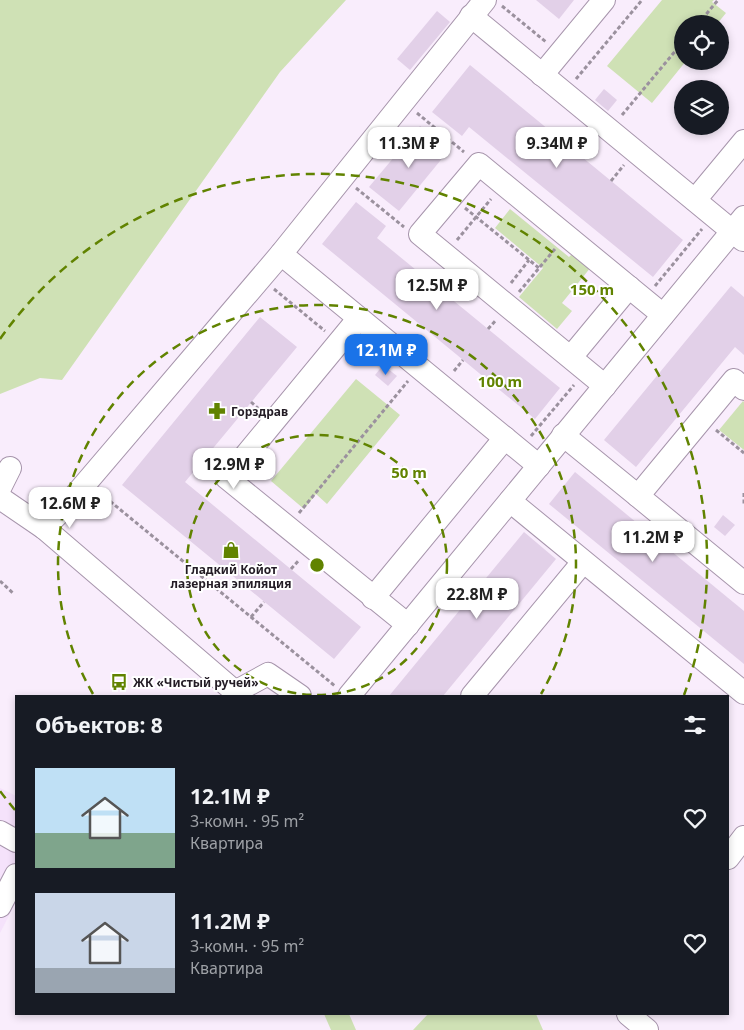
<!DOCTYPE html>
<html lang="ru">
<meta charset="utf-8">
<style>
:root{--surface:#171b24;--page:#20242c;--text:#f1f3f6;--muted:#9ea1a6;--accent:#1a73e8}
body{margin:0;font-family:"Noto Sans",sans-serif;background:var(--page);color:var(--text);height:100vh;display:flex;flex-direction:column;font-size:19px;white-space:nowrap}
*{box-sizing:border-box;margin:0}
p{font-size:16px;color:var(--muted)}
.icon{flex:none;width:28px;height:28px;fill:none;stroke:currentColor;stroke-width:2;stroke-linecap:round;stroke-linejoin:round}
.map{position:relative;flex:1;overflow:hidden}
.details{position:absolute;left:15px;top:695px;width:714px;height:320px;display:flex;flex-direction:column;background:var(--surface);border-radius:0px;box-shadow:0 2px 8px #0003}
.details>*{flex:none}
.buttons{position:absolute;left:674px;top:15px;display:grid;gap:10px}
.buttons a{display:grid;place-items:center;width:55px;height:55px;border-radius:50%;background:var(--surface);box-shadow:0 2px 8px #0003;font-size:25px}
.price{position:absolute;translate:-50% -42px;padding:0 11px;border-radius:10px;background:#fff;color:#222;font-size:16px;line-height:32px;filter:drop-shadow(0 1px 2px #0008)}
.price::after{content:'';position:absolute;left:50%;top:30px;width:15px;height:11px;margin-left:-8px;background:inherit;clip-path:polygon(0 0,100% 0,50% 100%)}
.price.selected{background:var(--accent);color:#fff}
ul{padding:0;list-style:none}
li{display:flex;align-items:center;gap:15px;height:125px;padding:0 20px}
li span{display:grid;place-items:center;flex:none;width:140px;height:100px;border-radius:0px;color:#555}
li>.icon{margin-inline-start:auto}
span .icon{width:60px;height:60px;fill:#fffc;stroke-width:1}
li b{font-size:21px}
h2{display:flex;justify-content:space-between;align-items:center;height:60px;padding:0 20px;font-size:21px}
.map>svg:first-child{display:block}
.built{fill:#f5e2fb}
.green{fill:#cfe1b5}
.building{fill:#e2d0e8}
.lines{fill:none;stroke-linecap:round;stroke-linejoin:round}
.minor-casing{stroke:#a795ac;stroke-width:24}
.path{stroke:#9b919e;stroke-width:3;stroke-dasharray:4 2.5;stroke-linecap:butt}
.minor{stroke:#fff;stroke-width:22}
.ring{fill:none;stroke:#618300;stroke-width:2.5;stroke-dasharray:9 6}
.labels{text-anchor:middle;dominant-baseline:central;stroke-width:4;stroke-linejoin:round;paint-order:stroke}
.poi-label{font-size:12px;font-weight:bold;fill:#231c25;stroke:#fff;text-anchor:start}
.centre{fill:#618300;stroke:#fff;stroke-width:2.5}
.ring-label{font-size:15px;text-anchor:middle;font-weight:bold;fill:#618300;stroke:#fff;stroke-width:4;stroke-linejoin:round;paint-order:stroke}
</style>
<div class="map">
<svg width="744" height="1030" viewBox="0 0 744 1030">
<rect width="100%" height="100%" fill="#f9edfc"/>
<!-- built -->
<polygon class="built" points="0,788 16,796 16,902 0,933"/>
<!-- green -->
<g class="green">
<polygon points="0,0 346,0 280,72 62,380 40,378 0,394"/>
<polygon points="662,0 714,0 712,2 726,13 717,24 682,24 682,61 686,61 652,103 607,66"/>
<polygon points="510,209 569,257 573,253 591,267 562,303 572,311 557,329 519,297 543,268 495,228"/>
<polygon points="356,379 400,415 327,504 316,494 304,509 271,481"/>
<polygon points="743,401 744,402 744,450 719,430"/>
<polygon points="324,1014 349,1014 356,1030 331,1030"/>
<polygon points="428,1014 536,1014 543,1030 413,1030"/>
</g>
<!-- building -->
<g class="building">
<polygon points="536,0 574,0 559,19"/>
<polygon points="437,11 450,22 410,70 397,59"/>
<polygon points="470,65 683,240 653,277 469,127 462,136 432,112"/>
<polygon points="604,89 617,100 608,111 595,100"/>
<polygon points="420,126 449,150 399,211 369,187"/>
<polygon points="356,202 386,226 377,238 560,388 535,419 322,244"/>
<polygon points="731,286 744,297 744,355 735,347 636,467 604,440"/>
<polygon points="260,317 297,347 185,482 361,627 334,659 122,485"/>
<polygon points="383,365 397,376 388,386 375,375"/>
<polygon points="575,472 744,611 744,664 549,504"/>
<polygon points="723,515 735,525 725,536 714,527"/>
<polygon points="524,532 556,559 443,696 389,696"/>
</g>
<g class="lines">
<!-- minor casing -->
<g class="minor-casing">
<g id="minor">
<polyline points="471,16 743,240"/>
<polyline points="542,75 604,0"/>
<polyline points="695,200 744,141"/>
<polyline points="281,254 539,466"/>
<polyline points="359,318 227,478 408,625"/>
<polyline points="571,357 629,287"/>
<polyline points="605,386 420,234 479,164 663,315"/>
<polyline points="563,435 638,496 734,380 744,389"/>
<polyline points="0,488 10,468"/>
<polyline points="638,496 744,583"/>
<polyline points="0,498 44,528 240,696"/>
<polyline points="510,501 744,693"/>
<polyline points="44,528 68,504 281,254 485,0"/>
<polyline points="373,598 505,438"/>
<polyline points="235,692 268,674 300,696"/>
<polyline points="349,696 744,217"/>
<polyline points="472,696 583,562"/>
<polyline points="0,832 16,841"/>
<polyline points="728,858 744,837"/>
<polyline points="0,906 16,875"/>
<polyline points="628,1014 647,1030"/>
</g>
</g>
<!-- path -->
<g class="path">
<polyline points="502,6 546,42"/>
<polyline points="698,24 718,0"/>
<polyline points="576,79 642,0"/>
<polyline points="417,113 464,152"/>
<polyline points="622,115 682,43"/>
<polyline points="611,181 624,165"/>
<polyline points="356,188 404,227"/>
<polyline points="465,208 539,268"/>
<polyline points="457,240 491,199"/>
<polyline points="511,283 529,260"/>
<polyline points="655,286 702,229"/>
<polyline points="274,289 325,331"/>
<polyline points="519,292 555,249"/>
<polyline points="488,329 496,320"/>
<polyline points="454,371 463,360"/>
<polyline points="251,402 260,410"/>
<polyline points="716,430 744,453"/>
<polyline points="531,436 574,385"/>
<polyline points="100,493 335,686"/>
<polyline points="744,493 744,506"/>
<polyline points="299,513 408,381"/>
<polyline points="291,569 299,560"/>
<polyline points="0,581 14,594"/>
<polyline points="251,617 264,602"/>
</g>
<!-- minor -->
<use href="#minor" class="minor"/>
</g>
<!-- distance rings -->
<g class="ring">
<circle cx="317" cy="565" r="130"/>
<path d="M93 694A259 259 0 1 1 541 694"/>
<path d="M15 810A389 389 0 0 1 0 791M0 339A389 389 0 0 1 684 695"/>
</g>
<!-- icons -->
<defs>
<g id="pharmacy-bare" transform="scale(1.35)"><path d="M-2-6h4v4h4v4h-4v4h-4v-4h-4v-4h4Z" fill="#618300" stroke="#fff" stroke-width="2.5" paint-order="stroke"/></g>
<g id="shop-bare" transform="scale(1.35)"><path d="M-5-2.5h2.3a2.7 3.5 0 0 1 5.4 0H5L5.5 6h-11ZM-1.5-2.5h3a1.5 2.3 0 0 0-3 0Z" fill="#618300" stroke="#fff" stroke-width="2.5" paint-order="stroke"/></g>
<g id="bus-bare" transform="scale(1.35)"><path d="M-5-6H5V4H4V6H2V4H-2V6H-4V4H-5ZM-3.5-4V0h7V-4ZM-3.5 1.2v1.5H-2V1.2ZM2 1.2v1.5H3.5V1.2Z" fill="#618300" stroke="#fff" stroke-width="2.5" paint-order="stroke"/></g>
</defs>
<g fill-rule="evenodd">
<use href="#pharmacy-bare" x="217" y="411"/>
<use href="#shop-bare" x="231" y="550"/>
<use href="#bus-bare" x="119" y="682"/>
</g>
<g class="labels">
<!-- poi labels -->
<g class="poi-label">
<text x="231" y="411">Горздрав</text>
<text x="231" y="569" text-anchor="middle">Гладкий Койот<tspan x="231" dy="14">лазерная эпиляция</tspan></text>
<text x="133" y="682">ЖК «Чистый ручей»</text>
</g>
</g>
<circle cx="317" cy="565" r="8" class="centre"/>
<g class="ring-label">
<text x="592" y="295">150 m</text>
<text x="500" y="387">100 m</text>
<text x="409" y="478">50 m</text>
</g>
</svg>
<div class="buttons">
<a><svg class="icon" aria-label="locate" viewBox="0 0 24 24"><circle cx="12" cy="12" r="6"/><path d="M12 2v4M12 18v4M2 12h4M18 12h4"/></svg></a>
<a><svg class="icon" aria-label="layers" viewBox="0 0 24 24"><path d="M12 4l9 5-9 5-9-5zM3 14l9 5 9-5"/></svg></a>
</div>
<b class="price" style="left:409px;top:169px">11.3M ₽</b>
<b class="price" style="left:557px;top:169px">9.34M ₽</b>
<b class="price" style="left:437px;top:311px">12.5M ₽</b>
<b class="price selected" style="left:386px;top:376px">12.1M ₽</b>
<b class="price" style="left:234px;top:490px">12.9M ₽</b>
<b class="price" style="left:70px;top:529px">12.6M ₽</b>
<b class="price" style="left:653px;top:563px">11.2M ₽</b>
<b class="price" style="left:477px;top:620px">22.8M ₽</b>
<section class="details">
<h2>Объектов: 8<svg class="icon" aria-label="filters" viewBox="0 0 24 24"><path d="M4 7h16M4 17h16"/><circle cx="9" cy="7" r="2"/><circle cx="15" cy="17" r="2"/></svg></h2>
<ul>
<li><span style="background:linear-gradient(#bfe0f5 65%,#7fa58c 0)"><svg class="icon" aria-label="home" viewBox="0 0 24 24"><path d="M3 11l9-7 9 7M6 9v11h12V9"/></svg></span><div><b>12.1M ₽</b><p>3-комн. · 95 m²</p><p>Квартира</p></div><svg class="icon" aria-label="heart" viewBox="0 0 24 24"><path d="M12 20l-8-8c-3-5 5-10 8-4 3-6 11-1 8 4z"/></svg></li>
<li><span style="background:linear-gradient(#c9d6e8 75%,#9aa5b1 0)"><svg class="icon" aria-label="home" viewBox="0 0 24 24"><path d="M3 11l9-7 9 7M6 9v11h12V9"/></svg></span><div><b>11.2M ₽</b><p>3-комн. · 95 m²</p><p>Квартира</p></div><svg class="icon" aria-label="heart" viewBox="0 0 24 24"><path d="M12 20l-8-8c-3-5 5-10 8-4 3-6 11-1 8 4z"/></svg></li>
</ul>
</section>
</div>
